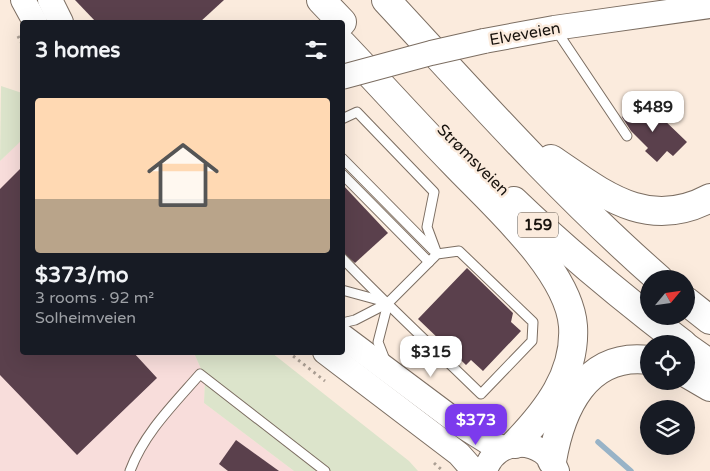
<!DOCTYPE html>
<meta charset="utf-8">
<style>
:root{--surface:#171b24;--page:#242831;--text:#f1f3f6;--muted:#9ea1a6;--accent:#7c3aed}
body{margin:0;font-family:"Varela Round",sans-serif;background:var(--page);color:var(--text);height:100vh;display:flex;flex-direction:column;font-size:19px;white-space:nowrap}
*{box-sizing:border-box;margin:0}
p{font-size:16px;color:var(--muted)}
.icon{flex:none;width:28px;height:28px;fill:none;stroke:currentColor;stroke-width:2;stroke-linecap:round;stroke-linejoin:round}
.map{position:relative;flex:1;overflow:hidden}
.panel{position:absolute;left:20px;top:20px;width:325px;height:335px;display:flex;flex-direction:column;background:var(--surface);border-radius:5px;box-shadow:0 5px 20px #0002}
.panel>*{flex:none}
.needle{width:32px;rotate:61deg}
.fabs{position:absolute;left:640px;top:270px;display:grid;gap:10px}
.fabs a{display:grid;place-items:center;width:55px;height:55px;border-radius:50%;background:var(--surface);box-shadow:0 5px 20px #0002;font-size:25px}
.price{position:absolute;translate:-50% -42px;padding:0 11px;border-radius:10px;background:#fff;color:#222;font-size:16px;line-height:32px;filter:drop-shadow(0 1px 2px #0008)}
.price::after{content:'';position:absolute;left:50%;top:30px;width:15px;height:11px;margin-left:-8px;background:inherit;clip-path:polygon(0 0,100% 0,50% 100%)}
.price.active{background:var(--accent);color:#fff}
ul{padding:0;list-style:none}
li{display:grid;align-content:center;gap:10px;height:265px;padding:0 15px}
li span{display:grid;place-items:center;height:155px;border-radius:5px;color:#555}
li>.icon{margin-inline-start:auto}
span .icon{width:90px;height:90px;fill:#fffc;stroke-width:1}
li b{font-size:21px}
h2{display:flex;justify-content:space-between;align-items:center;height:60px;padding:0 15px;font-size:21px}
.map>svg:first-child{display:block}
.industrial{fill:#f8dddb}
.green{fill:#dce4cb}
.lines{fill:none;stroke-linecap:round;stroke-linejoin:round}
.stream{stroke:#98b3c7;stroke-width:5.5}
.building{fill:#5a404c}
.service-casing{stroke:#7c6e62;stroke-width:11}
.secondary-casing{stroke:#7c6e62;stroke-width:26}
.motorway-casing{stroke:#7c6e62;stroke-width:30}
.path{stroke:#ab9f94;stroke-width:3;stroke-dasharray:2.5 4;stroke-linecap:butt}
.service{stroke:#fff;stroke-width:9}
.secondary{stroke:#fff;stroke-width:24}
.motorway{stroke:#fff;stroke-width:28}
.secondary-bridge-casing{stroke:#7c6e62;stroke-width:26;stroke-linecap:butt}
.secondary-bridge{stroke:#fff;stroke-width:24}
.labels{text-anchor:middle;dominant-baseline:central;stroke-width:5;stroke-linejoin:round;paint-order:stroke}
.shield{fill:#fbebdd;stroke:#5c544c;stroke-width:1}
.shield-label{font-size:15px;font-weight:bold;fill:#18130e}
.street-label{font-size:16px;fill:#18130e;stroke:#fbebdd}
</style>
<div class="map">
<svg width="710" height="471" viewBox="0 0 710 471">
<rect width="100%" height="100%" fill="#fbebdd"/>
<!-- industrial -->
<polygon class="industrial" points="21,140 22,352 194,353 205,378 204,403 294,471 0,471 0,161"/>
<!-- green -->
<g class="green">
<polygon points="1,86 22,93 22,140 0,161"/>
<polygon points="194,353 272,353 409,461 418,471 294,471 204,403 205,378"/>
</g>
<g class="lines">
<!-- stream -->
<polyline class="stream" points="598,442 631,471"/>
</g>
<!-- building -->
<g class="building">
<polygon points="75,0 224,0 200,22 96,22"/>
<polygon points="636,102 656,122 661,117 687,142 673,156 667,151 657,162 645,151 648,148 631,131 622,117"/>
<polygon points="22,167 22,352 133,352 157,378 77,455 0,375 0,189"/>
<polygon points="342,184 388,233 355,263 342,252"/>
<polygon points="467,268 513,313 511,322 521,331 483,371 471,360 466,365 418,319"/>
<polygon points="236,440 279,471 228,471 219,464"/>
</g>
<g class="lines">
<!-- service casing -->
<g class="service-casing">
<g id="service">
<polyline points="556,30 627,136"/>
<polyline points="342,119 357,112 434,192 427,227 437,254"/>
<polyline points="342,158 433,250"/>
<polyline points="342,174 429,262"/>
<path d="M342,258C387,305 435,349 481,394L532,341L533,322L459,251L437,254L388,303L355,320L342,323"/>
<polyline points="342,290 386,302"/>
<polyline points="385,360 378,342 388,303"/>
<path d="M130,471C144,433 174,404 200,374L325,471"/>
</g>
</g>
<!-- secondary casing -->
<g class="secondary-casing">
<g id="secondary">
<polyline points="23,0 35,22"/>
<polyline points="50,0 61,22"/>
<polyline points="484,41 554,28 710,6"/>
<polyline points="342,336 461,425 488,442 503,448"/>
<polyline points="325,352 459,454 474,471"/>
<path d="M485,471C496,435 545,437 557,471"/>
</g>
</g>
<!-- motorway casing -->
<g class="motorway-casing">
<g id="motorway">
<polyline points="321,0 342,22"/>
<path d="M386,0C474,95 561,193 659,279"/>
<path d="M342,44C380,84 416,124 454,163C491,202 569,270 573,326C576,374 547,411 515,444"/>
<path d="M551,159C602,193 647,232 710,198"/>
<path d="M514,201C567,252 624,299 683,344"/>
<polyline points="686,301 710,320"/>
<polyline points="686,347 710,364"/>
<polyline points="686,373 710,387"/>
<path d="M552,461C561,409 586,352 649,360"/>
</g>
</g>
<!-- path -->
<g class="path">
<polyline points="18,36 22,44"/>
<polyline points="288,352 325,381"/>
<polyline points="434,463 443,471"/>
</g>
<!-- service -->
<use href="#service" class="service"/>
<!-- secondary -->
<use href="#secondary" class="secondary"/>
<!-- motorway -->
<use href="#motorway" class="motorway"/>
<!-- secondary-bridge casing -->
<g class="secondary-bridge-casing">
<polyline id="secondary-bridge" points="342,77 431,53 484,41"/>
</g>
<!-- secondary-bridge -->
<use href="#secondary-bridge" class="secondary-bridge"/>
</g>
<g class="labels">
<!-- shield labels -->
<rect class="shield" x="518" y="212.5" width="40" height="25" rx="4"/>
<g class="shield-label">
<text x="538" y="225">159</text>
</g>
<!-- street labels -->
<g class="street-label">
<text transform="translate(525 34) rotate(-10)">Elveveien</text>
<text transform="translate(473 160) rotate(45)">Strømsveien</text>
</g>
</g>
</svg>
<div class="fabs">
<a><svg class="needle" viewBox="-14 -14 28 28"><path d="M0-13l5 13h-10z" fill="#e53935"/><path d="M0 13l5-13h-10z" fill="#9ea1a6"/></svg></a>
<a><svg class="icon" aria-label="locate" viewBox="0 0 24 24"><circle cx="12" cy="12" r="6"/><path d="M12 2v4M12 18v4M2 12h4M18 12h4"/></svg></a>
<a><svg class="icon" aria-label="layers" viewBox="0 0 24 24"><path d="M12 4l9 5-9 5-9-5zM3 14l9 5 9-5"/></svg></a>
</div>
<b class="price" style="left:653px;top:133px">$489</b>
<b class="price" style="left:431px;top:378px">$315</b>
<b class="price active" style="left:476px;top:446px">$373</b>
<section class="panel">
<h2>3 homes<svg class="icon" aria-label="filters" viewBox="0 0 24 24"><path d="M4 7h16M4 17h16"/><circle cx="9" cy="7" r="2"/><circle cx="15" cy="17" r="2"/></svg></h2>
<ul>
<li><span style="background:linear-gradient(#ffd9b3 65%,#b9a48a 0)"><svg class="icon" aria-label="home" viewBox="0 0 24 24"><path d="M3 11l9-7 9 7M6 9v11h12V9"/></svg></span><div><b>$373/mo</b><p>3 rooms · 92 m²</p><p>Solheimveien</p></div></li>
</ul>
</section>
</div>
